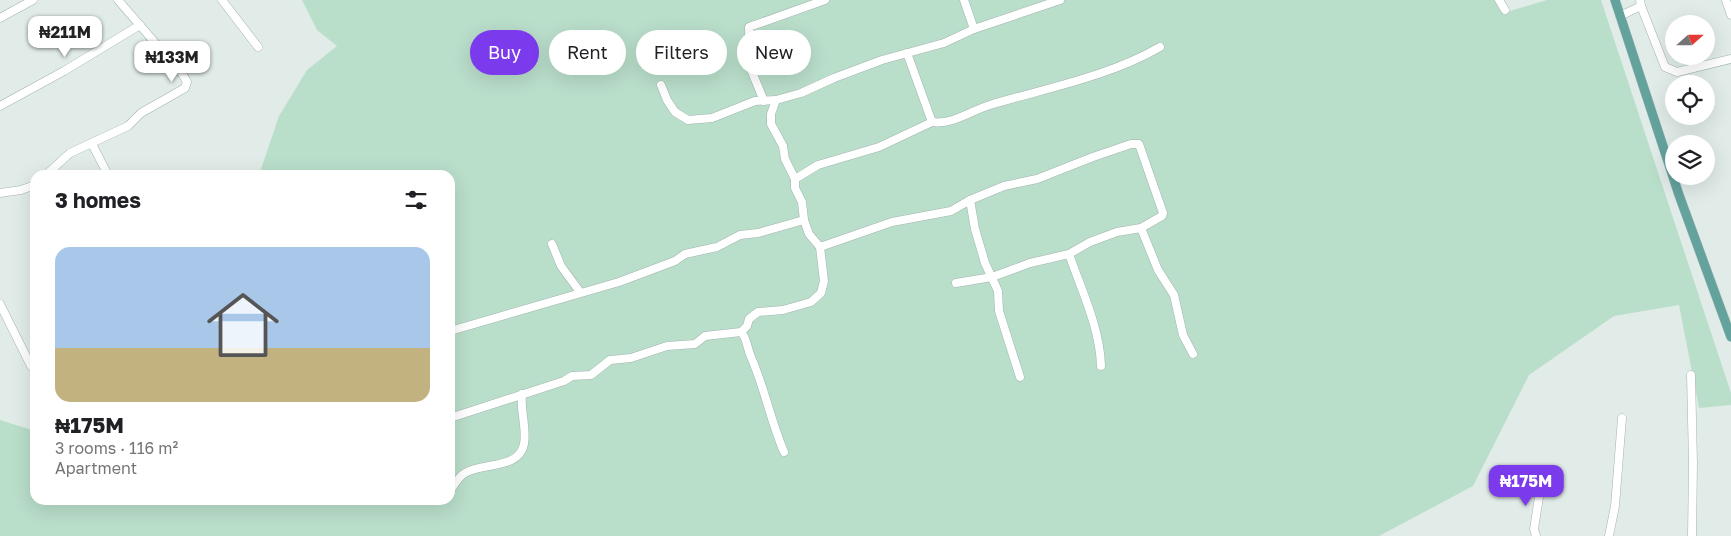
<!DOCTYPE html>
<meta charset="utf-8">
<style>
:root{--surface:#fff;--page:#f2f2f2;--text:#202124;--muted:#757577;--accent:#7c3aed}
body{margin:0;font-family:"Golos Text",sans-serif;background:var(--page);color:var(--text);height:100vh;display:flex;flex-direction:column;font-size:19px;white-space:nowrap}
*{box-sizing:border-box;margin:0}
p{font-size:16px;color:var(--muted)}
.icon{flex:none;width:28px;height:28px;fill:none;stroke:currentColor;stroke-width:2;stroke-linecap:round;stroke-linejoin:round}
.map{position:relative;flex:1;overflow:hidden}
.panel{position:absolute;left:30px;top:170px;width:425px;height:335px;display:flex;flex-direction:column;background:var(--surface);border-radius:15px;box-shadow:0 5px 20px #0002}
.panel>*{flex:none}
.guide{position:absolute;left:470px;top:30px;width:475px;height:45px;display:flex;gap:10px}
.needle{width:32px;rotate:69deg}
.fabs{position:absolute;left:1665px;top:15px;display:grid;gap:10px}
.fabs a{display:grid;place-items:center;width:50px;height:50px;border-radius:50%;background:var(--surface);box-shadow:0 5px 20px #0002;font-size:25px}
.price{position:absolute;translate:-50% -42px;padding:0 11px;border-radius:10px;background:#fff;color:#222;font-size:16px;line-height:32px;filter:drop-shadow(0 1px 2px #0008)}
.price::after{content:'';position:absolute;left:50%;top:30px;width:15px;height:11px;margin-left:-8px;background:inherit;clip-path:polygon(0 0,100% 0,50% 100%)}
.price.current{background:var(--accent);color:#fff}
ul{padding:0;list-style:none}
li{display:grid;align-content:center;gap:10px;height:265px;padding:0 25px}
li span{display:grid;place-items:center;height:155px;border-radius:15px;color:#555}
li>.icon{margin-inline-start:auto}
span .icon{width:90px;height:90px;fill:#fffc;stroke-width:1}
li b{font-size:21px}
h2{display:flex;justify-content:space-between;align-items:center;height:60px;padding:0 25px;font-size:21px}
.pill{padding:0 18px;border-radius:22px;background:var(--surface);box-shadow:0 5px 20px #0002;font-size:18px;line-height:45px}
.pill.current{background:var(--accent);color:#fff}
.map>svg:first-child{display:block}
.green{fill:#b9deca}
.lines{fill:none;stroke-linecap:round;stroke-linejoin:round}
.minor-casing{stroke:#a4b4b1;stroke-width:9}
.major-casing{stroke:#c1c9c8;stroke-width:10}
.minor{stroke:#fff;stroke-width:8}
.major{stroke:#64a29e;stroke-width:9}
</style>
<div class="map">
<svg width="1731" height="536" viewBox="0 0 1731 536">
<rect width="100%" height="100%" fill="#e1ece9"/>
<!-- green -->
<polygon class="green" points="302,0 1499,0 1503,13 1547,0 1601,0 1731,393 1731,405 1699,408 1679,305 1614,316 1529,375 1473,486 1379,536 0,536 0,420 35,431 35,500 450,500 450,175 259,175 279,116 307,70 337,46 317,30"/>
<g class="lines">
<!-- minor casing -->
<g class="minor-casing">
<g id="minor">
<polyline points="222,0 258,47"/>
<polyline points="964,0 974,29"/>
<polyline points="1499,0 1505,10"/>
<polyline points="1726,0 1731,15"/>
<polyline points="1641,6 1665,67 1677,72 1731,59"/>
<polyline points="1620,16 1641,6 1640,0"/>
<polyline points="0,18 33,0"/>
<polyline points="661,85 667,100 675,112 688,120 712,118 755,101 776,100 801,93 834,78 882,60 944,43 974,29 1060,0"/>
<polyline points="776,100 771,114 771,124 783,146 785,159 795,179 795,188 802,202 804,220 809,234 820,247 892,222 951,211 970,200 1004,186 1037,179 1093,157 1131,144 1139,144 1163,213 1162,216 1141,228 1117,232 1090,242 1069,254 1030,263 992,277 956,283"/>
<polyline points="764,101 750,67 749,27 825,0"/>
<polyline points="0,106 64,71 140,25"/>
<path d="M932,122C953,125 970,111 990,105C1046,88 1108,77 1160,47"/>
<polyline points="92,144 108,175"/>
<polyline points="46,175 70,153 128,126 141,113 185,88 187,82 183,75 118,0"/>
<polyline points="795,179 818,165 879,147 932,122 907,53"/>
<polyline points="0,193 21,190 35,185"/>
<polyline points="970,200 975,229 985,263 998,291 999,311 1020,377"/>
<polyline points="1141,228 1158,270 1174,295 1183,335 1193,354"/>
<polyline points="552,244 561,266 580,292"/>
<path d="M1069,254C1081,289 1100,328 1101,366"/>
<polyline points="0,304 31,366 35,369"/>
<polyline points="450,331 619,282 675,261 685,254 717,247 740,235 758,233 804,220"/>
<path d="M741,332C747,338 747,348 751,357C765,389 770,419 784,452"/>
<polyline points="1691,375 1693,463 1692,536"/>
<polyline points="450,418 564,381 572,376 591,375 610,360 631,358 667,346 695,344 705,336 741,332 747,326 749,319 758,312 783,310 811,302 821,293 824,281 820,247"/>
<path d="M450,491C454,485 459,476 465,473C482,462 519,470 524,444C527,427 520,411 522,394"/>
<polyline points="1536,536 1534,529 1542,478"/>
<polyline points="1609,536 1615,506 1622,418"/>
</g>
</g>
<!-- major casing -->
<g class="major-casing">
<polyline id="major" points="1615,0 1679,195 1731,337"/>
</g>
<!-- minor -->
<use href="#minor" class="minor"/>
<!-- major -->
<use href="#major" class="major"/>
</g>
</svg>
<div class="fabs">
<a><svg class="needle" viewBox="-14 -14 28 28"><path d="M0-13l5 13h-10z" fill="#e53935"/><path d="M0 13l5-13h-10z" fill="#757577"/></svg></a>
<a><svg class="icon" aria-label="locate" viewBox="0 0 24 24"><circle cx="12" cy="12" r="6"/><path d="M12 2v4M12 18v4M2 12h4M18 12h4"/></svg></a>
<a><svg class="icon" aria-label="layers" viewBox="0 0 24 24"><path d="M12 4l9 5-9 5-9-5zM3 14l9 5 9-5"/></svg></a>
</div>
<b class="price" style="left:65px;top:58px">₦211M</b>
<b class="price" style="left:172px;top:83px">₦133M</b>
<b class="price current" style="left:1526px;top:507px">₦175M</b>
<div class="guide">
<a class="pill current">Buy</a>
<a class="pill">Rent</a>
<a class="pill">Filters</a>
<a class="pill">New</a>
</div>
<section class="panel">
<h2>3 homes<svg class="icon" aria-label="filters" viewBox="0 0 24 24"><path d="M4 7h16M4 17h16"/><circle cx="9" cy="7" r="2"/><circle cx="15" cy="17" r="2"/></svg></h2>
<ul>
<li><span style="background:linear-gradient(#a9c7e8 65%,#c2b280 0)"><svg class="icon" aria-label="home" viewBox="0 0 24 24"><path d="M3 11l9-7 9 7M6 9v11h12V9"/></svg></span><div><b>₦175M</b><p>3 rooms · 116 m²</p><p>Apartment</p></div></li>
</ul>
</section>
</div>
